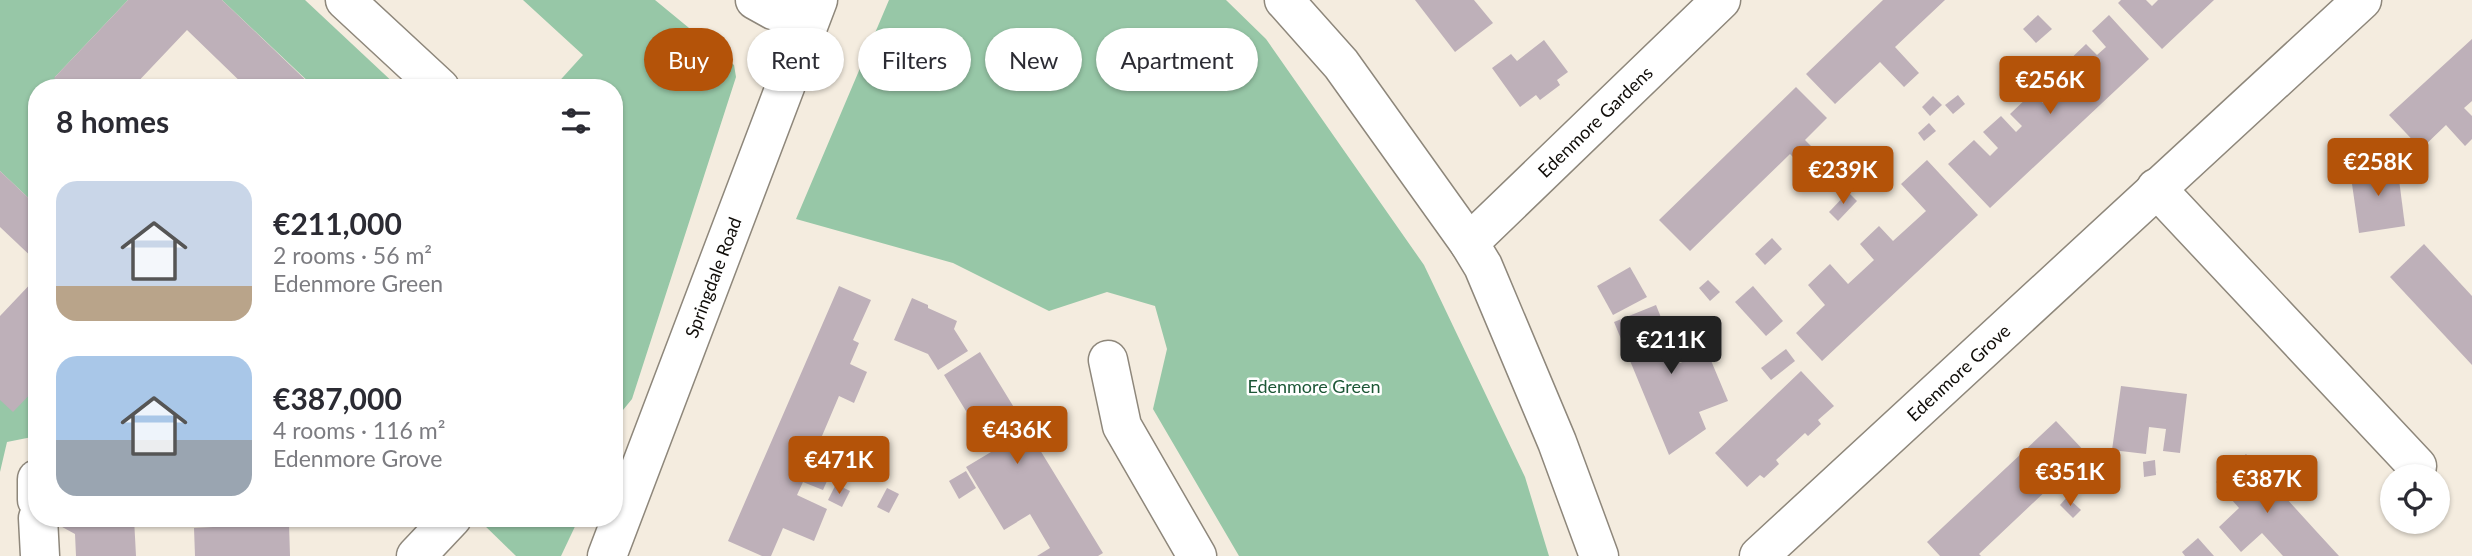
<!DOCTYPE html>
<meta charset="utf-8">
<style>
:root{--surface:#fff;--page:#f2f2f3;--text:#2b2b33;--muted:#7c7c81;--accent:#b45309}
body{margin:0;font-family:Lato,sans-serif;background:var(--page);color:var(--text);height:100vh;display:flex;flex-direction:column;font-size:26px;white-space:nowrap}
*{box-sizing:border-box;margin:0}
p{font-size:23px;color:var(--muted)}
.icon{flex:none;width:38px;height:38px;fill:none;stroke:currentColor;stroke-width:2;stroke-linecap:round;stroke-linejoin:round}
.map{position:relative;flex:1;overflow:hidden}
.side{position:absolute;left:28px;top:79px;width:595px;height:448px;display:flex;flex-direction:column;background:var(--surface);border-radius:28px;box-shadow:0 2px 5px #0004}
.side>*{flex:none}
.top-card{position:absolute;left:644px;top:28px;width:665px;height:63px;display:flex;gap:14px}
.fabs{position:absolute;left:2380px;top:464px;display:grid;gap:14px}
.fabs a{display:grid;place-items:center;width:70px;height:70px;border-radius:50%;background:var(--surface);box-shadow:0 2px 5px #0004;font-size:35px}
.price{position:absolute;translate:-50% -60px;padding:0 16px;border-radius:7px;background:var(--accent);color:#fff;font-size:23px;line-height:46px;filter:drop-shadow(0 2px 4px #0008)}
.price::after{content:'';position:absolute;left:50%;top:42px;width:21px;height:16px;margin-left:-10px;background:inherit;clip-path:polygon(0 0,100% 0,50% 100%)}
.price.current{background:#222;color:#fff}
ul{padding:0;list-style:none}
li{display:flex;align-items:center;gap:21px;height:175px;padding:0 28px}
li span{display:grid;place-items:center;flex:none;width:196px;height:140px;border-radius:21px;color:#555}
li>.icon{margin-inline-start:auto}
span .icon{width:84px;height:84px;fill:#fffc;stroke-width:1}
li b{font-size:30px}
h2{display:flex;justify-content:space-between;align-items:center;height:84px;padding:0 28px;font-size:30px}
.chip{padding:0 24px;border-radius:32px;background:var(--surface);box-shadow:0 2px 5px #0004;font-size:24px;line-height:63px}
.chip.current{background:var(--accent);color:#fff}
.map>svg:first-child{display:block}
.green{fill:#97c7a7}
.building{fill:#beb0b9}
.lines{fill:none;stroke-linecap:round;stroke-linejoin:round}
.minor-casing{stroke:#8e877b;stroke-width:41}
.minor{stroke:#fff;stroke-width:38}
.labels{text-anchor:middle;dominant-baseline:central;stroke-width:5;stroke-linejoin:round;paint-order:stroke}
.street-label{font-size:18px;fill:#100d09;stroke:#fff}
.park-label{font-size:18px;fill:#1c5736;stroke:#fff}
</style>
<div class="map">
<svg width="2472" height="556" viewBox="0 0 2472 556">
<rect width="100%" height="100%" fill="#f4ecdf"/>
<!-- green -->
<g class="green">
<polygon points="0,0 128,0 55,77 65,87 37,88 37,206 0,171"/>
<polygon points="222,0 305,0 398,87 314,87"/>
<polygon points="523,0 655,0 734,65 736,77 632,399 614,421 614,88 554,87 583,55"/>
<polygon points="889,0 1226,0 1266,39 1424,265 1525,477 1549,556 1239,556 1153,409 1167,349 1155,306 1107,292 1049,311 953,263 796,219"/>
<polygon points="36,388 37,436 7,442 0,472 0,400"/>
<polygon points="483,518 579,518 561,556 516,556 480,521"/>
</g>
<!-- building -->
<g class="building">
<polygon points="128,0 222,0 314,88 247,88 187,30 132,88 65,88 54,78"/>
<polygon points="1415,0 1474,0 1493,23 1455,52"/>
<polygon points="1883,0 1945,0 1895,47 1919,73 1904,87 1880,62 1835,104 1806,74"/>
<polygon points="2121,0 2146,0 2152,6 2158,0 2214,0 2162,49 2118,3"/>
<polygon points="2038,15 2052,29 2036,43 2023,29"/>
<polygon points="2109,15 2149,59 1990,208 1948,164 1974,140 1990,156 1998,148 1983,132 2001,116 2016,132 2022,126 2010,114 2030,95 2045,104 2071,79 2061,68 2086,44 2097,55 2106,47 2092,31"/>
<polygon points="2472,39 2472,101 2464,108 2472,116 2472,139 2465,146 2446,125 2421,149 2389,115"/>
<polygon points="1544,40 1568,72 1557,80 1560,85 1540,100 1536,95 1520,107 1492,68 1511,54 1517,61"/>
<polygon points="1796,87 1827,118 1805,140 1816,151 1801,165 1790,154 1690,251 1659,220"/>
<polygon points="1958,95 1965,104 1953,114 1945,105"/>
<polygon points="1933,96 1942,105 1930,116 1922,107"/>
<polygon points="1929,123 1936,131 1924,141 1918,133"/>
<polygon points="1927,160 1978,215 1822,361 1796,333 1825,305 1808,285 1830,264 1848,284 1874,260 1860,244 1879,226 1893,241 1926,211 1901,184"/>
<polygon points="2397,164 2405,226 2359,233 2350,170"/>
<polygon points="0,171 37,206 37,262 0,227"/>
<polygon points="1848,192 1857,201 1838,221 1829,212"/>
<polygon points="1772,238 1782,249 1765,265 1755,254"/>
<polygon points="2424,244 2472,296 2472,365 2390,277"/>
<polygon points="1630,267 1647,297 1613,315 1597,286"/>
<polygon points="37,277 37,387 13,412 0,400 0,316"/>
<polygon points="1708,280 1720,292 1710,301 1699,288"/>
<polygon points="839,286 871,300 853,340 859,343 850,364 867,372 854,403 839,396 819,443 842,453 834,474 831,472 823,490 803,482 797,495 827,509 814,541 783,528 771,556 762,556 728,541"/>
<polygon points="1753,286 1783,321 1766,336 1735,302"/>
<polygon points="912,298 928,305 928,308 957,321 954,329 968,351 938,370 928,354 894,340"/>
<polygon points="1656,305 1670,340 1697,329 1705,347 1677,358 1680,363 1707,351 1728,401 1699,412 1706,429 1669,455 1614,322"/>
<polygon points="1786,349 1795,361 1771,380 1761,368"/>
<polygon points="980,352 1103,553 1098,556 1037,556 1050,548 1030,514 1004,530 966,467 991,452 944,375"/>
<polygon points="1801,371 1834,406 1818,420 1821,424 1808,436 1805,433 1776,460 1779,464 1764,478 1760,475 1747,487 1715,453"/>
<polygon points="2121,386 2187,394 2180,453 2163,451 2166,429 2149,427 2146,454 2112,450"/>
<polygon points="2056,421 2086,453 1979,554 1981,556 1940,556 1927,542"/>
<polygon points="2246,454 2316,531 2339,556 2283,556 2262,533 2241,552 2219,527 2239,508 2216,482"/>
<polygon points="2155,460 2156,475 2144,477 2143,462"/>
<polygon points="966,471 976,488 959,499 949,481"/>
<polygon points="836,484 850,491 842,507 828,500"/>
<polygon points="887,488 899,494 889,513 877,507"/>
<polygon points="2067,497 2081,510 2073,518 2060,505"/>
<polygon points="53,518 134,518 136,556 76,556 75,534 53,522"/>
<polygon points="289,523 290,556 195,556 194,528"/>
<polygon points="2198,538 2214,556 2185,556 2182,552"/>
</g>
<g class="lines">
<!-- minor casing -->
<g class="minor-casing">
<g id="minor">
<polyline points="345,0 440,88"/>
<polyline points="755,0 773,10 809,21"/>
<polyline points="1284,0 1341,64 1469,243 1483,266 1557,442 1599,556"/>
<polyline points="2156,188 2417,466"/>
<path id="s1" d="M1469,243L1721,0"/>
<polyline points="1108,360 1122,426 1197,556"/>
<polyline points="37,479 37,500"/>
<polyline points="38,518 40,556"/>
<polyline points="416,556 452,518"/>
<path id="s2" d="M607,556L818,0"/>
<path id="s3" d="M1759,556L2362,0"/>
</g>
</g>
<!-- minor -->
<use href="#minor" class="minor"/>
</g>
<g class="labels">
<!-- street labels -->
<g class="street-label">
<text stroke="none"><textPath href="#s1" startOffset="175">Edenmore Gardens</textPath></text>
<text stroke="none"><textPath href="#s2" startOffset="298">Springdale Road</textPath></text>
<text stroke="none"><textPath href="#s3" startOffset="271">Edenmore Grove</textPath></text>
</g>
<!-- park labels -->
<g class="park-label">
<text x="1314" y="386">Edenmore Green</text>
</g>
</g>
</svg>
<div class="fabs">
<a><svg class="icon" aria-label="locate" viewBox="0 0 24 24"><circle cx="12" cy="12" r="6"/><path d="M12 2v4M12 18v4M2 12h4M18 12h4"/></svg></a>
</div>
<b class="price" style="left:2050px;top:116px">€256K</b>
<b class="price" style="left:2378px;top:198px">€258K</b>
<b class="price" style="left:1843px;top:206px">€239K</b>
<b class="price current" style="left:1671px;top:376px">€211K</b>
<b class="price" style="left:1017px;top:466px">€436K</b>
<b class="price" style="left:839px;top:496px">€471K</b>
<b class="price" style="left:2070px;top:508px">€351K</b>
<b class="price" style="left:2267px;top:515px">€387K</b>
<div class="top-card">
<a class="chip current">Buy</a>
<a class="chip">Rent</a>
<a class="chip">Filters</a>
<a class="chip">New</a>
<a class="chip">Apartment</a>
</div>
<section class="side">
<h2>8 homes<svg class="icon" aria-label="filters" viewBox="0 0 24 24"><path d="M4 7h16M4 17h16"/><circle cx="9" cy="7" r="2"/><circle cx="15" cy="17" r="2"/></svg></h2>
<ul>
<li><span style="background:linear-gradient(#c9d6e8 75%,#b9a48a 0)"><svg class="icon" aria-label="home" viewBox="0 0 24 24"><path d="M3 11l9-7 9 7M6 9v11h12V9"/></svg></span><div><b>€211,000</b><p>2 rooms · 56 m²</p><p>Edenmore Green</p></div></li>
<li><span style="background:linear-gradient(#a9c7e8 60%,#9aa5b1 0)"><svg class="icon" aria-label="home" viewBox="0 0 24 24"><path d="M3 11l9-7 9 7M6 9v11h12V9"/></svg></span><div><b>€387,000</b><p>4 rooms · 116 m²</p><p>Edenmore Grove</p></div></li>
</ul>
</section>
</div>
